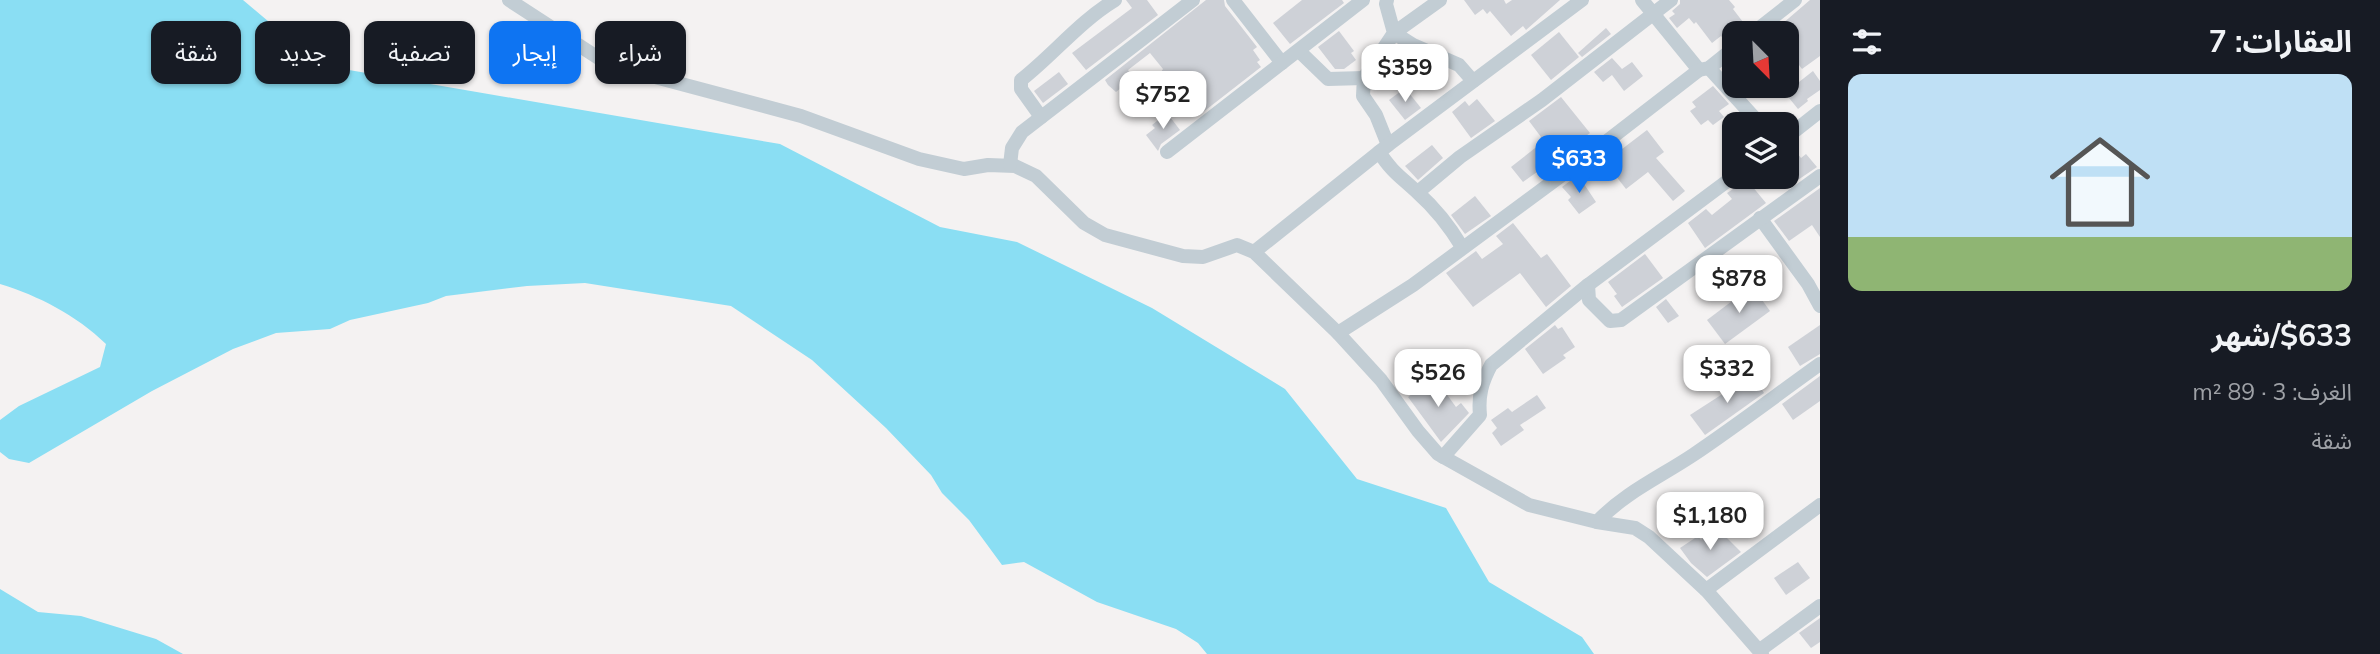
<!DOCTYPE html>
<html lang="ar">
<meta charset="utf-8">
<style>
:root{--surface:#171b24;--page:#20242c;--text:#f1f3f6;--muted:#9ea1a6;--accent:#0e74f2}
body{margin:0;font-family:Mulish,"Noto Sans Arabic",sans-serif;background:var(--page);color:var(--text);direction:rtl;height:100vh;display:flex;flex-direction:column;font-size:26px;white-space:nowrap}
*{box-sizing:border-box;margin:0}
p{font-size:23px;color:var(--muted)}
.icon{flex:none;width:38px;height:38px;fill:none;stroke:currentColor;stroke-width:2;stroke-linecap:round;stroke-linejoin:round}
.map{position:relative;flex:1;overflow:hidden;direction:ltr}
.panel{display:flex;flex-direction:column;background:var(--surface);width:560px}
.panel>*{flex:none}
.hud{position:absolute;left:21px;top:21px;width:665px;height:63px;direction:rtl;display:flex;gap:14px}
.needle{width:46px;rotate:156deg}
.fabs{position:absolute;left:1722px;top:21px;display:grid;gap:14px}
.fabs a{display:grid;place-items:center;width:77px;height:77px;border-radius:14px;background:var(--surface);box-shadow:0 2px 5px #0004;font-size:35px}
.price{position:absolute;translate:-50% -60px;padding:0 16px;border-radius:14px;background:#fff;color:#222;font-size:23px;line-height:46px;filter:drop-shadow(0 2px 4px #0008)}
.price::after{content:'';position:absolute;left:50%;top:42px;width:21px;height:16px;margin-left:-10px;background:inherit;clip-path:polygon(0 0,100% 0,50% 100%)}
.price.selected{background:var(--accent);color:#fff}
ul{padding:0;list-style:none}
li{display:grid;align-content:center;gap:14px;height:371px;padding:0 28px}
li span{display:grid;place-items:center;height:217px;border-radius:14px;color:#555}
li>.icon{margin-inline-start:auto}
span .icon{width:126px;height:126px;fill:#fffc;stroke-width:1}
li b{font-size:30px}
h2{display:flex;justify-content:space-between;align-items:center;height:84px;padding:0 28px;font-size:30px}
.tag{padding:0 24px;border-radius:14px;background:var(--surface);box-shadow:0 2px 5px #0004;font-size:24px;line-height:63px}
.tag.selected{background:var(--accent);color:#fff}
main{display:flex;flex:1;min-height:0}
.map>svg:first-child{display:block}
.water{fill:#8adef3}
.building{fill:#ced1d7}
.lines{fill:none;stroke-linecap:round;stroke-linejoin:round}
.minor{stroke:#c2cdd4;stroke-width:14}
</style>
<main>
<section class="panel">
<h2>العقارات: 7<svg class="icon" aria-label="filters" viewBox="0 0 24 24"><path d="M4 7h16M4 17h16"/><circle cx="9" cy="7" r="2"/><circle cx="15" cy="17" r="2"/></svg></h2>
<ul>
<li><span style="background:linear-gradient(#bfe0f5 75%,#8fb573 0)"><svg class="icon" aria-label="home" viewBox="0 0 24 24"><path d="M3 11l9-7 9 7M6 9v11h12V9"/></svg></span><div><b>$633/شهر</b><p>الغرف: 3 · 89 m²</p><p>شقة</p></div></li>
</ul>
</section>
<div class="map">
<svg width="1820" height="654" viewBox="0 0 1820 654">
<rect width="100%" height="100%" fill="#f4f2f2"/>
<!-- water -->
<g class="water">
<path d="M0,0H243L320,65L780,144L940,227L1017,242L1152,308L1285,389L1357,479L1446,508L1489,582L1582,637L1594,654H1207L1198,643L1176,629L1097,602L1024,562L1002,565L969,520L942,493L931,475L886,428L812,360L731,306L585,283L527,286L446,296L428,303L350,320L330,329L276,333L233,349L152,391L29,463L9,459L0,452V420L19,406L100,367L106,344C76,315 39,296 0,284Z"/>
<polygon points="0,589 38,612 81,616 156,639 183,654 0,654"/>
</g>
<!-- building -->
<g class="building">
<polygon points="1126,0 1147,0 1158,15 1086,70 1072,53 1132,8"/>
<polygon points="1206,0 1224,0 1225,6 1257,47 1253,50 1260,60 1257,62 1261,67 1198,116 1194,111 1192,115 1151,88 1163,69 1150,53 1128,70 1133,78 1116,92 1108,85 1105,80"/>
<polygon points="1302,0 1342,0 1344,3 1290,44 1273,23"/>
<polygon points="1464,0 1504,0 1506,4 1512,0 1560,0 1526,30 1523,26 1511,36 1490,11 1487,14 1483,9 1475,15"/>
<polygon points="1680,0 1729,0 1735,7 1733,9 1746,26 1741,33 1734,33 1734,39 1726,42 1721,36 1712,43 1696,22 1694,24 1689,18 1677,28 1669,18 1675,14 1672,11 1680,4"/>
<polygon points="1810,0 1820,0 1820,56 1802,69 1796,61 1798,59 1787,45 1787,41 1792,37 1782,24"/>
<polygon points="1606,28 1611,34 1582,57 1578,53"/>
<polygon points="1339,31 1354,51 1351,53 1356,60 1344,69 1335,69 1318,47"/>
<polygon points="1559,32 1579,57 1551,80 1531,55"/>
<polygon points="1612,58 1622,69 1632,62 1643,76 1624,91 1612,75 1603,82 1594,72"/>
<polygon points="1813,71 1820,81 1820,90 1807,99 1808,101 1798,109 1785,93"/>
<polygon points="1059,72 1068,84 1043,103 1034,91"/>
<polygon points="1713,86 1729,104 1719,111 1724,117 1713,125 1708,120 1701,125 1690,111 1696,107 1692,102"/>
<polygon points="1405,88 1421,108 1405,120 1389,100"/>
<polygon points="1561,97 1590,133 1557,157 1555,159 1559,165 1542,178 1537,172 1523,182 1511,167 1544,141 1529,121"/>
<polygon points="1477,99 1495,121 1471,138 1452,112 1465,101 1469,106"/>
<polygon points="1167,113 1180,130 1161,144 1158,151 1146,135 1155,128 1152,125"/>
<polygon points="1647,130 1664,152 1656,158 1685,191 1673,201 1648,172 1626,189 1605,162"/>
<polygon points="1432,145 1443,158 1418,180 1405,166"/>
<polygon points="1793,148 1801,158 1806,154 1817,167 1789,186 1787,183 1787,153"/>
<polygon points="1578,175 1596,202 1579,214 1568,200 1571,197 1562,187"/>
<polygon points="1747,180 1766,203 1705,248 1688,223 1706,209 1712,215 1732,199 1727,193"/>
<polygon points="1820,188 1820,237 1812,225 1789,241 1774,221"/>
<polygon points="1475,196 1491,216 1465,234 1451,215"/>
<polygon points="1513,223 1541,258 1547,254 1571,286 1546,307 1520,273 1473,307 1446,273 1476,251 1482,259 1503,244 1496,236"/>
<polygon points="1645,254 1663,278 1622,307 1614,296 1617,294 1608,282"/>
<polygon points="1752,286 1770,311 1725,344 1707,320"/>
<polygon points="1666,299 1679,316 1668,323 1656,307"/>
<polygon points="1555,325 1558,329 1562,327 1575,347 1563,355 1566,358 1543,374 1525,349"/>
<polygon points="1820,325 1820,354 1800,366 1788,347"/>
<polygon points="1752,375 1764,393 1705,435 1690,415"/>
<polygon points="1820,376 1820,401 1793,420 1782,404"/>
<polygon points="1434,377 1456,407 1461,403 1469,413 1441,442 1408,397"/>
<polygon points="1537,395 1546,408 1520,425 1524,430 1501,446 1492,433 1497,428 1491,420 1508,408 1512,412"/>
<polygon points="1715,526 1741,552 1707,577 1691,563 1680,548 1698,536 1701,540"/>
<polygon points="1798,562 1810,578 1786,595 1774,578"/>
<polygon points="1820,618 1820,642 1811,648 1799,633"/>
</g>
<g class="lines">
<!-- minor -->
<g class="minor">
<polyline points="509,0 600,59 640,73 801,116 919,159 964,169 988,165 1015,166 1036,176 1084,223 1105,235 1183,256 1203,257 1237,245 1254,252 1338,333 1381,380 1418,431 1438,454 1529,505 1597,522 1635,528 1649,537 1706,590 1762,654"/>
<polyline points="1233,0 1282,63"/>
<polyline points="1387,0 1386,4 1394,33 1364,78 1363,96 1376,115 1388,145"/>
<polyline points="1440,0 1394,33 1413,45 1459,65 1473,81"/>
<polyline points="1642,0 1699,70"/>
<polyline points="1753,33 1795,0"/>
<polyline points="1299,51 1328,79 1364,78"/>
<polyline points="1709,68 1760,124"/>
<path d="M1041,117L1021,89V80C1054,54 1079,22 1115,0"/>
<polyline points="1787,137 1820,111"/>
<polyline points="1167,152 1363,0"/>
<path d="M1379,152C1393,173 1400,176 1417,192C1435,208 1450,227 1462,247"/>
<polyline points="1010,165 1012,148 1022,132 1193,0"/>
<polyline points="1418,192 1460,157 1542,100 1671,0"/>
<polyline points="1760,218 1808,284 1820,306"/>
<polyline points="1254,252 1388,145 1582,0"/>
<polyline points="1588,285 1589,300 1610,321 1621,320 1820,176"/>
<polyline points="1338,333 1413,285 1593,152 1699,70 1709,68 1734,48"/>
<path d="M1443,457L1480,415C1478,395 1482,382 1491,365L1588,285L1734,176"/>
<path d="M1597,522C1624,493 1660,477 1693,455C1736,426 1778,394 1820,364"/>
<polyline points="1706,590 1820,505"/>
<polyline points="1760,650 1820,606"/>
</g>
</g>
</svg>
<div class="fabs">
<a><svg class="needle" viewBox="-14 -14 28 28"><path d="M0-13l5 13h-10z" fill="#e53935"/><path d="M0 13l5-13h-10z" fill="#9ea1a6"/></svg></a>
<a><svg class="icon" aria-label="layers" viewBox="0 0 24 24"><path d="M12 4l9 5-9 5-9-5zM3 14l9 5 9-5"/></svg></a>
</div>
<b class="price" style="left:1405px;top:104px">$359</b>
<b class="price" style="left:1163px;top:131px">$752</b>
<b class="price selected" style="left:1579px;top:195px">$633</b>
<b class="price" style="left:1739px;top:315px">$878</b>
<b class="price" style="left:1727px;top:405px">$332</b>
<b class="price" style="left:1438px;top:409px">$526</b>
<b class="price" style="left:1710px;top:552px">$1,180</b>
<div class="hud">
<a class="tag">شراء</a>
<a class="tag selected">إيجار</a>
<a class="tag">تصفية</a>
<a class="tag">جديد</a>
<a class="tag">شقة</a>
</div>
</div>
</main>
